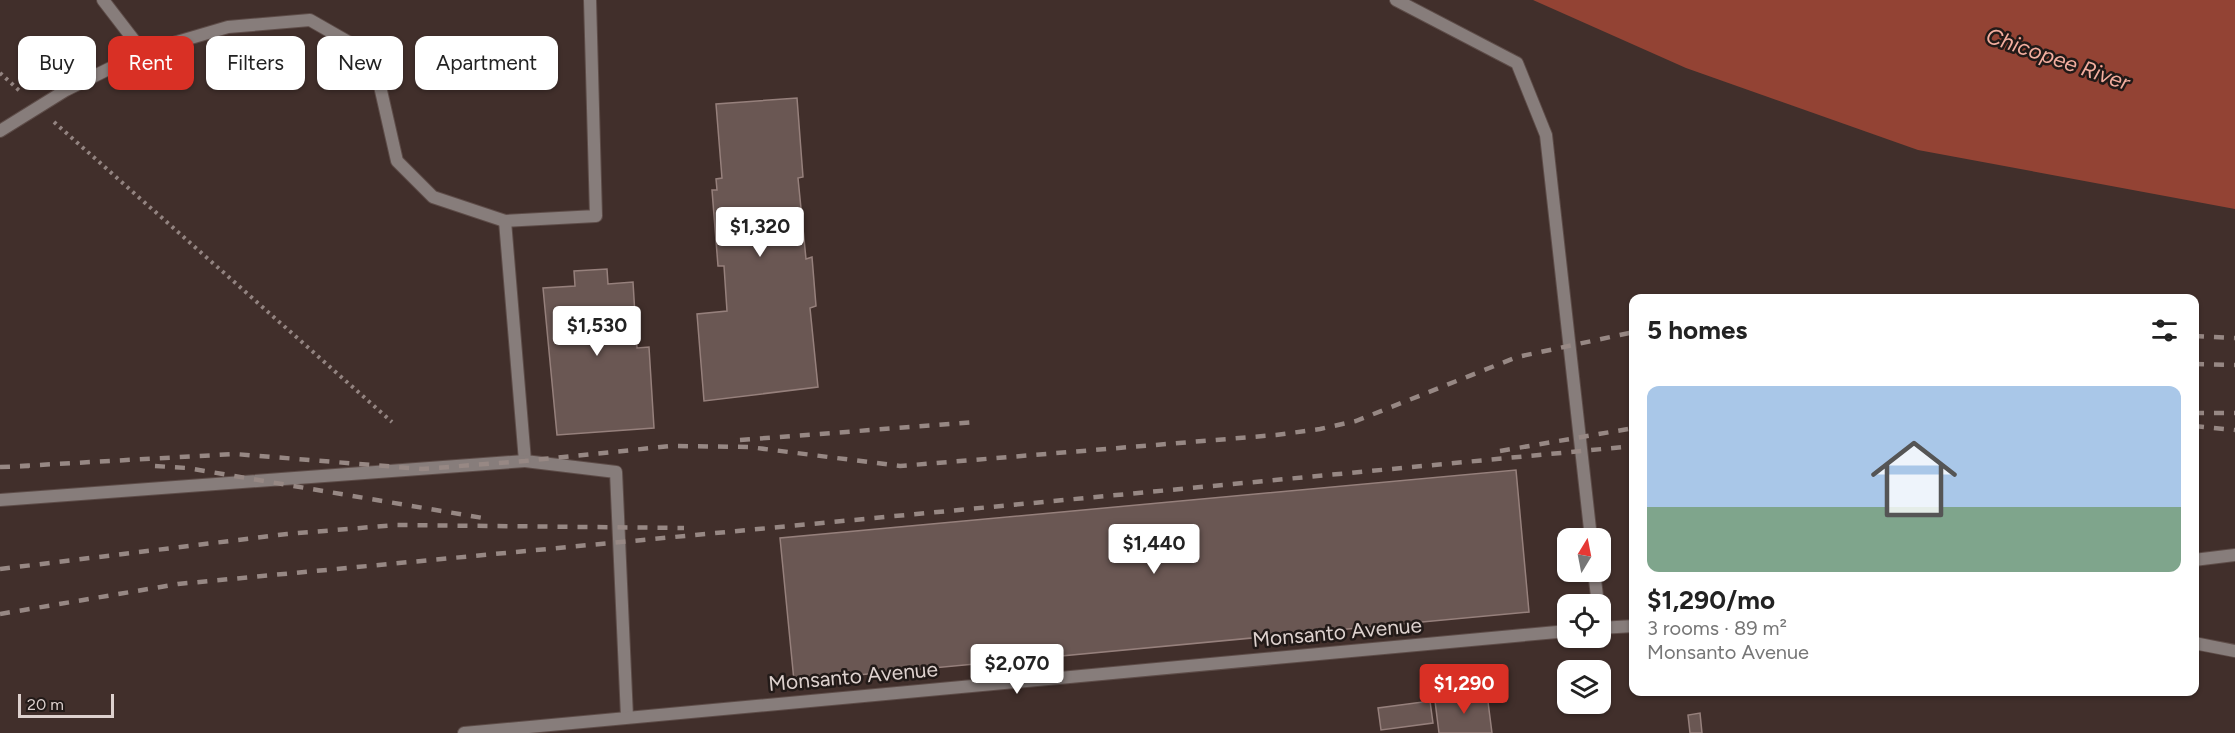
<!DOCTYPE html>
<meta charset="utf-8">
<style>
:root{--surface:#fff;--page:#f6f6f6;--text:#222;--muted:#767676;--accent:#d93025}
body{margin:0;font-family:Figtree,sans-serif;background:var(--page);color:var(--text);height:100vh;display:flex;flex-direction:column;font-size:22px;white-space:nowrap}
*{box-sizing:border-box;margin:0}
p{font-size:20px;color:var(--muted)}
.icon{flex:none;width:33px;height:33px;fill:none;stroke:currentColor;stroke-width:2;stroke-linecap:round;stroke-linejoin:round}
.map{position:relative;flex:1;overflow:hidden}
.sheet{position:absolute;left:1629px;top:294px;width:570px;height:402px;display:flex;flex-direction:column;background:var(--surface);border-radius:12px;box-shadow:0 2px 4px #0004}
.sheet>*{flex:none}
.top-card{position:absolute;left:18px;top:36px;width:570px;height:54px;display:flex;gap:12px}
.needle{width:39px;rotate:10deg}
.fabs{position:absolute;left:1557px;top:528px;display:grid;gap:12px}
.fabs a{display:grid;place-items:center;width:54px;height:54px;border-radius:12px;background:var(--surface);box-shadow:0 2px 4px #0004;font-size:30px}
.scale{position:absolute;left:18px;bottom:15px;width:96px;box-sizing:border-box;padding-left:6px;border:3px solid #ddd1ce;border-top:0;font-size:16px;line-height:21px;white-space:nowrap;color:#ddd1ce;-webkit-text-stroke:4px #221a18;paint-order:stroke}
.price{position:absolute;translate:-50% -51px;padding:0 14px;border-radius:6px;background:#fff;color:#222;font-size:20px;line-height:39px;filter:drop-shadow(0 2px 3px #0008)}
.price::after{content:'';position:absolute;left:50%;top:36px;width:18px;height:14px;margin-left:-9px;background:inherit;clip-path:polygon(0 0,100% 0,50% 100%)}
.price.active{background:var(--accent);color:#fff}
ul{padding:0;list-style:none}
li{display:grid;align-content:center;gap:12px;height:318px;padding:0 18px}
li span{display:grid;place-items:center;height:186px;border-radius:12px;color:#555}
li>.icon{margin-inline-start:auto}
span .icon{width:108px;height:108px;fill:#fffc;stroke-width:1}
li b{font-size:26px}
h2{display:flex;justify-content:space-between;align-items:center;height:72px;padding:0 18px;font-size:26px}
.tag{padding:0 21px;border-radius:12px;background:var(--surface);box-shadow:0 2px 4px #0004;font-size:21px;line-height:54px}
.tag.active{background:var(--accent);color:#fff}
.map>svg:first-child{display:block}
.water{fill:#934334}
.building{fill:#6a5753;stroke:#96807c;stroke-width:1.5}
.lines{fill:none;stroke-linecap:round;stroke-linejoin:round}
.service-casing{stroke:#5d4c48;stroke-width:14}
.minor-casing{stroke:#5d4c48;stroke-width:14}
.path{stroke:#938481;stroke-width:4;stroke-dasharray:3 4.5;stroke-linecap:butt}
.service{stroke:#877d7b;stroke-width:12}
.minor{stroke:#877d7b;stroke-width:12}
.rail{stroke:#978884;stroke-width:4.5;stroke-dasharray:10 10;stroke-linecap:butt}
.labels{text-anchor:middle;dominant-baseline:central;stroke-width:5;stroke-linejoin:round;paint-order:stroke}
.street-label{font-size:21px;fill:#ddd1ce;stroke:#221a18}
.water-label{font-size:22px;font-style:italic;fill:#f3ae9f;stroke:#221a18}
</style>
<div class="map">
<svg width="2235" height="733" viewBox="0 0 2235 733">
<rect width="100%" height="100%" fill="#412f2b"/>
<!-- water -->
<polygon class="water" points="1533,0 2235,0 2235,209 1918,150 1686,68"/>
<!-- building -->
<g class="building">
<polygon points="797,98 803,177 798,178 806,259 812,257 816,306 810,308 818,387 704,401 697,314 727,311 724,266 718,266 712,190 717,190 716,179 722,178 716,104"/>
<polygon points="607,269 608,284 633,282 637,348 649,347 654,428 557,435 543,288 575,286 574,271"/>
<polygon points="1516,470 1529,612 794,681 780,538"/>
<polygon points="1487,694 1492,733 1439,733 1435,701"/>
<polygon points="1430,701 1433,723 1381,730 1378,708"/>
<polygon points="1700,713 1702,733 1690,733 1688,715"/>
</g>
<g class="lines">
<!-- service casing -->
<g class="service-casing">
<g id="service">
<polyline points="103,0 143,52"/>
<polyline points="1396,0 1517,63 1546,135 1591,538"/>
<polyline points="0,131 66,90 143,52 228,27 310,20 352,44 377,73 397,161 433,197 505,221 596,216 590,0"/>
<polyline points="505,221 525,461 616,472 627,717"/>
<polyline points="0,500 525,461"/>
<polyline points="2194,560 2235,555"/>
<polyline points="1594,572 1598,604"/>
</g>
</g>
<!-- minor casing -->
<g class="minor-casing">
<g id="minor">
<polyline points="1600,628 1634,626"/>
<polyline points="2194,643 2235,651"/>
<polyline points="464,733 1568,631"/>
</g>
</g>
<!-- path -->
<g class="path">
<polyline points="0,73 22,93"/>
<polyline points="54,122 392,422"/>
</g>
<!-- service -->
<use href="#service" class="service"/>
<!-- minor -->
<use href="#minor" class="minor"/>
<!-- rail -->
<g class="rail">
<polyline points="2194,336 2235,338"/>
<polyline points="2194,364 2235,365"/>
<polyline points="2194,413 2235,413"/>
<polyline points="2194,426 2235,430"/>
<polyline points="740,440 976,422"/>
<polyline points="1500,451 1634,428"/>
<polyline points="20,466 235,454 422,469 525,461 671,446 749,447 900,466 1276,435 1320,429 1356,421 1517,357 1634,332"/>
<polyline points="155,466 187,468 483,518"/>
<polyline points="0,467 29,466"/>
<polyline points="0,569 287,534 396,525 684,528"/>
<polyline points="0,614 178,584 1634,446"/>
</g>
</g>
<g class="labels">
<!-- street labels -->
<g class="street-label">
<text transform="translate(1337 632) rotate(-5)">Monsanto Avenue</text>
<text transform="translate(853 676) rotate(-5)">Monsanto Avenue</text>
</g>
<!-- water labels -->
<g class="water-label">
<text transform="translate(2058 59) rotate(19)">Chicopee River</text>
</g>
</g>
</svg>
<div class="fabs">
<a><svg class="needle" viewBox="-14 -14 28 28"><path d="M0-13l5 13h-10z" fill="#e53935"/><path d="M0 13l5-13h-10z" fill="#767676"/></svg></a>
<a><svg class="icon" aria-label="locate" viewBox="0 0 24 24"><circle cx="12" cy="12" r="6"/><path d="M12 2v4M12 18v4M2 12h4M18 12h4"/></svg></a>
<a><svg class="icon" aria-label="layers" viewBox="0 0 24 24"><path d="M12 4l9 5-9 5-9-5zM3 14l9 5 9-5"/></svg></a>
</div>
<div class="scale">20 m</div>
<b class="price" style="left:760px;top:258px">$1,320</b>
<b class="price" style="left:597px;top:357px">$1,530</b>
<b class="price" style="left:1154px;top:575px">$1,440</b>
<b class="price" style="left:1017px;top:695px">$2,070</b>
<b class="price active" style="left:1464px;top:715px">$1,290</b>
<div class="top-card">
<a class="tag">Buy</a>
<a class="tag active">Rent</a>
<a class="tag">Filters</a>
<a class="tag">New</a>
<a class="tag">Apartment</a>
</div>
<section class="sheet">
<h2>5 homes<svg class="icon" aria-label="filters" viewBox="0 0 24 24"><path d="M4 7h16M4 17h16"/><circle cx="9" cy="7" r="2"/><circle cx="15" cy="17" r="2"/></svg></h2>
<ul>
<li><span style="background:linear-gradient(#a9c7e8 65%,#7fa58c 0)"><svg class="icon" aria-label="home" viewBox="0 0 24 24"><path d="M3 11l9-7 9 7M6 9v11h12V9"/></svg></span><div><b>$1,290/mo</b><p>3 rooms · 89 m²</p><p>Monsanto Avenue</p></div></li>
</ul>
</section>
</div>
